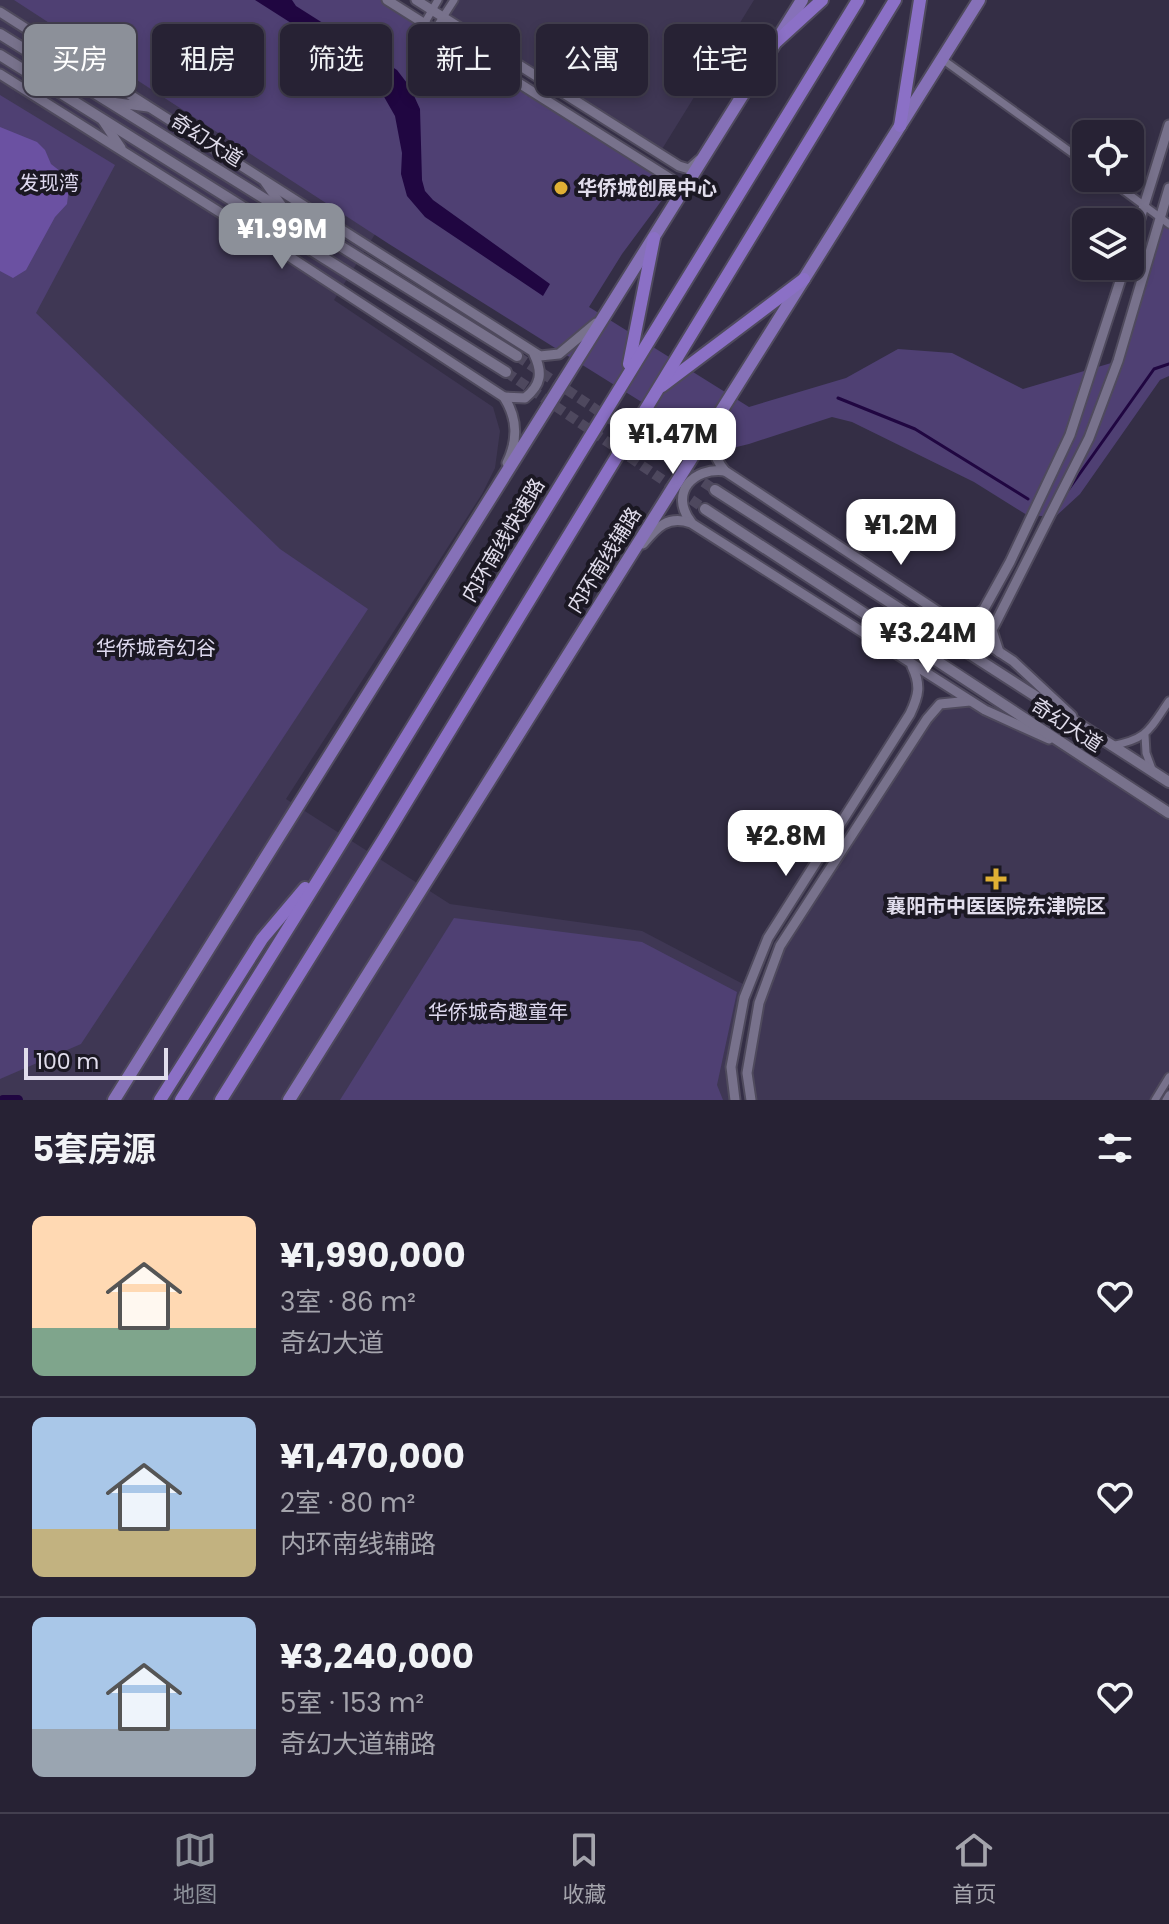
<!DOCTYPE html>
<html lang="zh">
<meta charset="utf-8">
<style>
:root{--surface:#272234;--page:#332f40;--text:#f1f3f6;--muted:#a4a4ac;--line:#433f4f;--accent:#8c9099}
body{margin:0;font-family:Poppins,"Noto Sans SC",sans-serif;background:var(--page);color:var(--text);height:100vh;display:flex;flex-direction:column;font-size:30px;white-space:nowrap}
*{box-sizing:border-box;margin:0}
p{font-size:26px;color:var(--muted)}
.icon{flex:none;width:44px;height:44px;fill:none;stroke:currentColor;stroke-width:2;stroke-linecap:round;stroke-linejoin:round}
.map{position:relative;height:1100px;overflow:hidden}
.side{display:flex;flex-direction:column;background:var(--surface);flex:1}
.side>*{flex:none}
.top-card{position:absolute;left:24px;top:24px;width:1122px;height:72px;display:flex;gap:16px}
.tools{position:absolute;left:1072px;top:120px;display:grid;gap:16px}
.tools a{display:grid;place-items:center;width:72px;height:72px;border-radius:12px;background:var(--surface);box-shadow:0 4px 12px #0003,0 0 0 2px var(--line);font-size:40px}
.scale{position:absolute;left:24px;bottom:20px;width:144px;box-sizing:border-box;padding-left:8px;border:4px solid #e1ddec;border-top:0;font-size:22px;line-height:28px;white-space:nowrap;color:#e1ddec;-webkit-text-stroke:6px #1b1823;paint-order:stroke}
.price{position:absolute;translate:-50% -68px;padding:0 18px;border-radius:16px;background:#fff;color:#222;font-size:26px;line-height:52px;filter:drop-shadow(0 2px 4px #0008)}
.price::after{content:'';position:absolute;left:50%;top:48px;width:24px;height:18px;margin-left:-12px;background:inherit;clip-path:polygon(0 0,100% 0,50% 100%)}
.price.active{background:var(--accent);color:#fff}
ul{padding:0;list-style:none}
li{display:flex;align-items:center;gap:24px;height:200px;padding:0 32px}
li+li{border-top:2px solid var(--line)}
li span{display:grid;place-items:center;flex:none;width:224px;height:160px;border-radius:12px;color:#555}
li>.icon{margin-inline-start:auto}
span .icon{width:96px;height:96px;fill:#fffc;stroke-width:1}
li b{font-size:34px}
h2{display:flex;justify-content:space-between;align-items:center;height:96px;padding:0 32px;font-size:34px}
.tag{padding:0 28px;border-radius:12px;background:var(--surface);box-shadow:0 4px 12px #0003,0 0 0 2px var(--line);font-size:28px;line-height:72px}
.tag.active{background:var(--accent);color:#fff}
.menu{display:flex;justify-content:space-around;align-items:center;height:112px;border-top:2px solid var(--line);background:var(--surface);font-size:22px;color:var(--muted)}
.menu a{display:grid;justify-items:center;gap:4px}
.menu .active{color:var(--accent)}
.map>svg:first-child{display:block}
.built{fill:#3f3754}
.green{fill:#4f4073}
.forest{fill:#6b51a2}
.water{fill:#200641}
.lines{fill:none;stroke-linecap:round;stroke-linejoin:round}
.stream{stroke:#200641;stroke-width:3}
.canal{stroke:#200641;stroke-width:10}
.secondary-tunnel{stroke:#4e485e;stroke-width:10;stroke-dasharray:10 5;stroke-linecap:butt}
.minor-casing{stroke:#4f4a5d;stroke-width:11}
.tertiary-casing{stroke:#4f4a5d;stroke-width:13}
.secondary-casing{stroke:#4f4a5d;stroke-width:14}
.primary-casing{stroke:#4f4a5d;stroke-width:16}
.trunk-casing{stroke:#4f4a5d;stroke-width:16}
.minor{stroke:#78728c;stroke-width:7}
.tertiary{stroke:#78728c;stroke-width:9}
.secondary{stroke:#78728c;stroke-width:10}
.primary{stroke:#8671b8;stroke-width:12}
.trunk{stroke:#8b70c6;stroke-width:12}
.poi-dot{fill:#e0b034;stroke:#1b1823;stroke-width:3}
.labels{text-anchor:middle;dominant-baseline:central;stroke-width:8;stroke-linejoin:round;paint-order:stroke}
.street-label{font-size:20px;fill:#e1ddec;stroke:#1b1823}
.park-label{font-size:20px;fill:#ded9ef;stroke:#1b1823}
.poi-label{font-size:20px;font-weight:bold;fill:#e1ddec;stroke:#1b1823;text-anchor:start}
</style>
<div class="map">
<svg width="1169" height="1100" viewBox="0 0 1169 1100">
<rect width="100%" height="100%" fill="#342e45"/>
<!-- built -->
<g class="built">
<polygon points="0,0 284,0 377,231 334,300 493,407 500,431 495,468 482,494 286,799 450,904 642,931 745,985 725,1072 730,1100 0,1100"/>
<polygon points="454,0 754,0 659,154 443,17"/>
<polygon points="970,701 1070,748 1169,813 1169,1077 1155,1100 751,1100 747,1073 759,1003 780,946 940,704"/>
</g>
<!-- green -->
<g class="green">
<polygon points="14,0 386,0 434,31 435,38 656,175 661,183 662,200 622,254 589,307 749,407 846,378 898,349 952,353 1023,389 1118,361 1159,217 1169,224 1169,376 1160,380 1080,494 1055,517 1027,515 974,482 852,422 832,417 749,444 720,451 389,244"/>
<polygon points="0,95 115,165 36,313 280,549 368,609 81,1044 0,1079"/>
<polygon points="454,918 642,942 737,992 717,1085 723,1100 340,1100"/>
</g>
<!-- forest -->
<polygon class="forest" points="0,127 37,142 45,150 51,164 70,179 67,204 55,217 26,270 13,278 0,271"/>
<!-- water -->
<polygon class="water" points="255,0 292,0 296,6 397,70 410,87 420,109 422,180 425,191 433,200 550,284 543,296 425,217 407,196 401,174 402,153 395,116 371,74"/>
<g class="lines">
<!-- stream -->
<g class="stream">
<polyline points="838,398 915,429 1028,499"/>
<polyline points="1066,493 1154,369 1169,364"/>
</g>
<!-- canal -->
<polyline class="canal" points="3,1100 18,1100"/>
<!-- secondary-tunnel -->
<g class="secondary-tunnel">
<polyline points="517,356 715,490"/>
<polyline points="506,372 705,509"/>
</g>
<!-- minor casing -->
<g class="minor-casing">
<g id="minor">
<polyline points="424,24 438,0"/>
<polyline points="434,31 454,0"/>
<polyline points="942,59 1086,163"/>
<polyline points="1107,178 1169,224"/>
<polyline points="1145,735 1146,753 1153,772"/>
<path d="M1111,746C1148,739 1149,730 1169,701"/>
<polyline points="1155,1100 1169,1077"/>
<polyline points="1166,1100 1169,1095"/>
</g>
</g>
<!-- tertiary casing -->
<g class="tertiary-casing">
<g id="tertiary">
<polyline points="387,0 671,179 676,190 675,199"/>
<polyline points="416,0 679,166 689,169 699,160"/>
<polyline points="0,12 540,356 559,354 596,323"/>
<path d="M0,74L264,240L504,397C518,419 518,440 507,463"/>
<polyline points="111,102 148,107"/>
<polyline points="103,121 121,148"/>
<polyline points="265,182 284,209"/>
<polyline points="236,220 269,225"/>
<polyline points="1130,251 1169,125"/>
<path d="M504,397L525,398C541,385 543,373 534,354"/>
<path d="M721,417C714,441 708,450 725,471L1013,661L1072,716"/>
<path d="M691,522C669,493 693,467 725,471"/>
<path d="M643,544C657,527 668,515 691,523L985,710L1049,739"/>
<polyline points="951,620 971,619 984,609 1010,562 1070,435 1125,266"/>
<polyline points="999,652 992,630 1089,438 1118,361 1169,188"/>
<path d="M735,1100L731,1067L744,998L768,938L910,714C919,695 921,685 912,666"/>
<polyline points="751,1100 747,1073 759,1003 780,946 927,719 940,704 970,701"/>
</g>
</g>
<!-- secondary casing -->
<g class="secondary-casing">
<g id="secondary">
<polyline points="0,34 517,356"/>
<polyline points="0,55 506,372"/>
<polyline points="715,490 1169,782"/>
<polyline points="705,509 1169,813"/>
</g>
</g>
<!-- primary casing -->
<g class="primary-casing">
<g id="primary">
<polyline points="114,1100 802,0"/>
<polyline points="289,1100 979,0"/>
</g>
</g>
<!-- trunk casing -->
<g class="trunk-casing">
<g id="trunk">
<polyline points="777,41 822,0"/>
<polyline points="900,126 920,0"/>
<polyline points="629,364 654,238"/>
<polyline points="662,386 804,279"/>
<polyline points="160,1100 262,939 305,888"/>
<polyline points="181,1100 335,853 858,0"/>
<polyline points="221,1100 385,837 895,0"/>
</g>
</g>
<!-- minor -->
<use href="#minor" class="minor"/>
<!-- tertiary -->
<use href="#tertiary" class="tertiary"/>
<!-- secondary -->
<use href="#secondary" class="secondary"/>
<!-- primary -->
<use href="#primary" class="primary"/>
<!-- trunk -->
<use href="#trunk" class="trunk"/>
</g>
<!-- markers -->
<g class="poi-dot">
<circle cx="561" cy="188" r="8"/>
<path d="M992 867h8v8h8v8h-8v8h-8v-8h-8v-8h8z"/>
</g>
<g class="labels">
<!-- street labels -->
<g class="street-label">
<text transform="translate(207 140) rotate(32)">奇幻大道</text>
<text transform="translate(503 540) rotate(-59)">内环南线快速路</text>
<text transform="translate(604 560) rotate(-58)">内环南线辅路</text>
<text transform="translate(1067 725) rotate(33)">奇幻大道</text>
</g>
<!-- park labels -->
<g class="park-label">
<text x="49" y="183">发现湾</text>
<text x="156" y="648">华侨城奇幻谷</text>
<text x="498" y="1012">华侨城奇趣童年</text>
</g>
<!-- poi labels -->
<g class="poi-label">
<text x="577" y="188">华侨城创展中心</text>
<text x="996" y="906" text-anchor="middle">襄阳市中医医院东津院区</text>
</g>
</g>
</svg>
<div class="tools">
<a><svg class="icon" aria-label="locate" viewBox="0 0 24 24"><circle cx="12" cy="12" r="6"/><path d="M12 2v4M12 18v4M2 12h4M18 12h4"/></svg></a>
<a><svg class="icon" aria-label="layers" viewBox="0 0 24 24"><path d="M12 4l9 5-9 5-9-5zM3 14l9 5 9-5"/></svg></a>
</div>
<div class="scale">100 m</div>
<b class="price active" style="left:282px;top:271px">¥1.99M</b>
<b class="price" style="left:673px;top:476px">¥1.47M</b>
<b class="price" style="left:901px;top:567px">¥1.2M</b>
<b class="price" style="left:928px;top:675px">¥3.24M</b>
<b class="price" style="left:786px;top:878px">¥2.8M</b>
<div class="top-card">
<a class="tag active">买房</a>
<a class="tag">租房</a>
<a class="tag">筛选</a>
<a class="tag">新上</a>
<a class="tag">公寓</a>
<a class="tag">住宅</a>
</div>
</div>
<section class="side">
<h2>5套房源<svg class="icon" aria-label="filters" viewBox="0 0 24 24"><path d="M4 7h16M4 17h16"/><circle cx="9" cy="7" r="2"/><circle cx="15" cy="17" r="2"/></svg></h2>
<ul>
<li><span style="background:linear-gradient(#ffd9b3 70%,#7fa58c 0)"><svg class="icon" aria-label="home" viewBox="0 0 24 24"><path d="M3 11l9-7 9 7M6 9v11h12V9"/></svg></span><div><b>¥1,990,000</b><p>3室 · 86 m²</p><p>奇幻大道</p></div><svg class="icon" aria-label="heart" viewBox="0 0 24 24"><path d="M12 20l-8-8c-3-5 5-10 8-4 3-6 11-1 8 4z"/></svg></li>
<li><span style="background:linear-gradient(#a9c7e8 70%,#c2b280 0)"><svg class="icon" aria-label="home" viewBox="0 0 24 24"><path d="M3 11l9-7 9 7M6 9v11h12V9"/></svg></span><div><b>¥1,470,000</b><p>2室 · 80 m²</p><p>内环南线辅路</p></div><svg class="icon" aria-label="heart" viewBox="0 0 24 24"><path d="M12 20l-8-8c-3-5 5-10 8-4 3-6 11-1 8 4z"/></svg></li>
<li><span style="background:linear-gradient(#a9c7e8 70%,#9aa5b1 0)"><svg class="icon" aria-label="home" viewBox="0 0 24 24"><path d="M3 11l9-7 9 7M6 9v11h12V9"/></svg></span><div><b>¥3,240,000</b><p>5室 · 153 m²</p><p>奇幻大道辅路</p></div><svg class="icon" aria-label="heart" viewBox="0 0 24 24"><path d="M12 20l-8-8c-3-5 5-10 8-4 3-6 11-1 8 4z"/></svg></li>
</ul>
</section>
<nav class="menu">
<a class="active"><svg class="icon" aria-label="map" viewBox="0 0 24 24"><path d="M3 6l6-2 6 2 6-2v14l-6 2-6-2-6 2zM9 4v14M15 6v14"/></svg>地图</a>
<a><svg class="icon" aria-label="saved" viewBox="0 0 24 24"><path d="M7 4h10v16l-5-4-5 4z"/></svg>收藏</a>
<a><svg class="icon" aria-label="home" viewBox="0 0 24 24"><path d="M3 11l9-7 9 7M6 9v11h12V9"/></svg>首页</a>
</nav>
